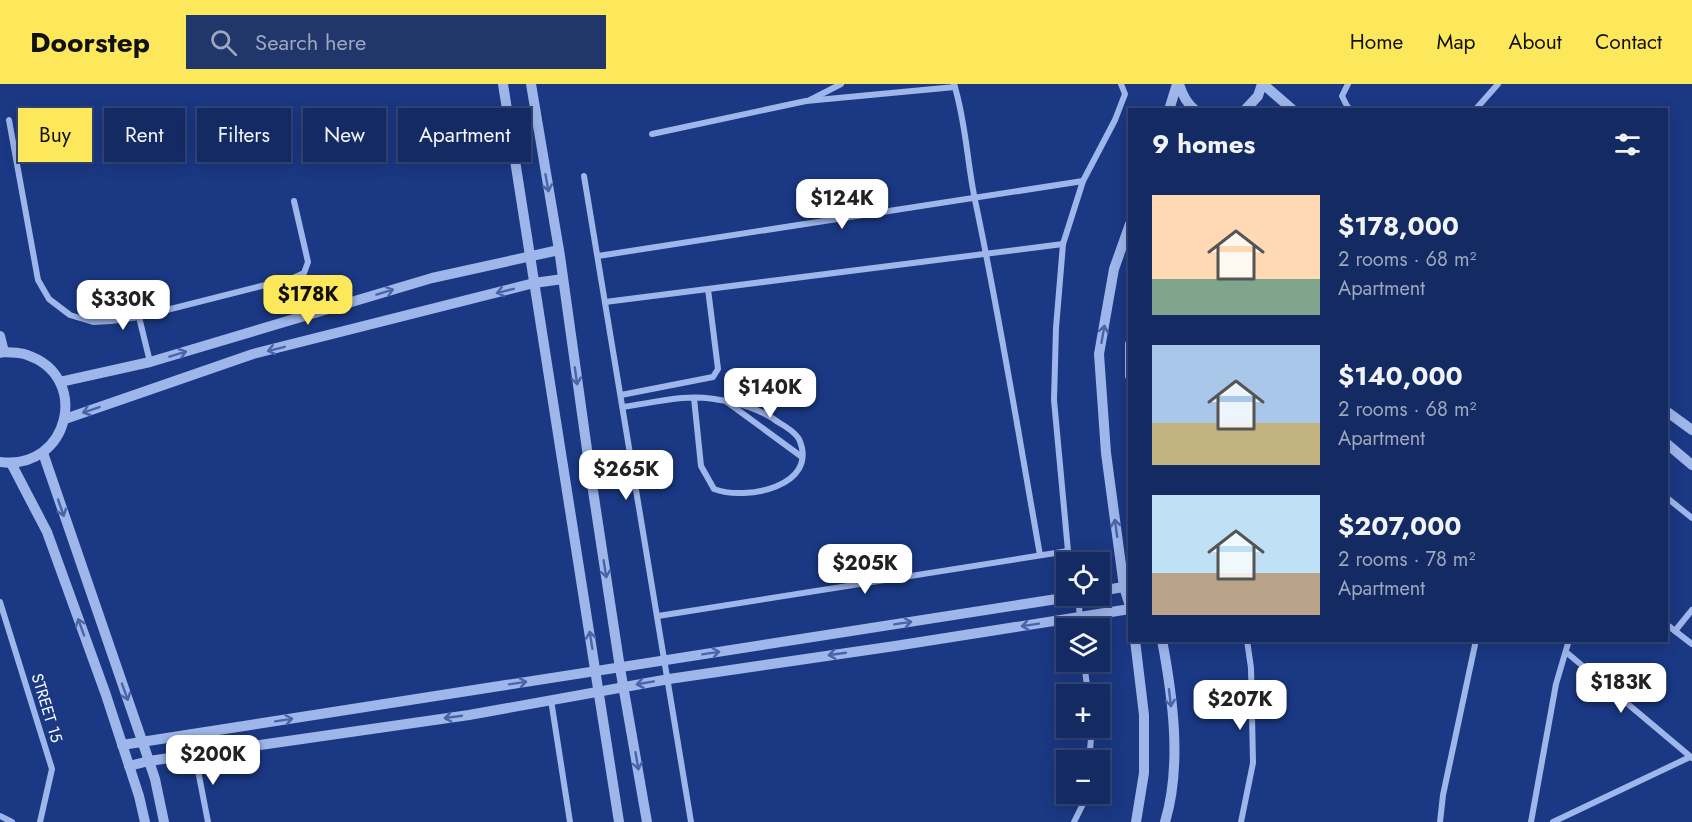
<!DOCTYPE html>
<meta charset="utf-8">
<style>
:root{--surface:#142a62;--page:#21366b;--text:#f1f3f6;--muted:#9da7be;--line:#334677;--accent:#fde75b}
body{margin:0;font-family:Jost,sans-serif;background:var(--page);color:var(--text);height:100vh;display:flex;flex-direction:column;font-size:22px;white-space:nowrap}
*{box-sizing:border-box;margin:0}
p{font-size:20px;color:var(--muted)}
.icon{flex:none;width:33px;height:33px;fill:none;stroke:currentColor;stroke-width:2;stroke-linecap:round;stroke-linejoin:round}
.map{position:relative;flex:1;overflow:hidden}
.details{position:absolute;left:1128px;top:24px;width:540px;height:534px;display:flex;flex-direction:column;background:var(--surface);border-radius:0px;box-shadow:0 3px 15px #0003,0 0 0 2px var(--line)}
.details>*{flex:none}
.hud{position:absolute;left:18px;top:24px;width:570px;height:54px;display:flex;gap:12px}
.tools{position:absolute;left:1056px;top:468px;display:grid;gap:12px}
.tools a{display:grid;place-items:center;width:54px;height:54px;border-radius:0px;background:var(--surface);box-shadow:0 3px 15px #0003,0 0 0 2px var(--line);font-size:30px}
.price{position:absolute;translate:-50% -51px;padding:0 14px;border-radius:12px;background:#fff;color:#222;font-size:20px;line-height:39px;filter:drop-shadow(0 2px 3px #0008)}
.price::after{content:'';position:absolute;left:50%;top:36px;width:18px;height:14px;margin-left:-9px;background:inherit;clip-path:polygon(0 0,100% 0,50% 100%)}
.price.on{background:var(--accent);color:#111}
ul{padding:0;list-style:none}
li{display:flex;align-items:center;gap:18px;height:150px;padding:0 24px}
li span{display:grid;place-items:center;flex:none;width:168px;height:120px;border-radius:0px;color:#555}
li>.icon{margin-inline-start:auto}
span .icon{width:72px;height:72px;fill:#fffc;stroke-width:1}
li b{font-size:26px}
h2{display:flex;justify-content:space-between;align-items:center;height:72px;padding:0 24px;font-size:26px}
.tag{padding:0 21px;border-radius:0px;background:var(--surface);box-shadow:0 3px 15px #0003,0 0 0 2px var(--line);font-size:21px;line-height:54px}
.tag.on{background:var(--accent);color:#111}
header{display:flex;align-items:center;gap:36px;box-sizing:border-box;height:84px;padding:0 30px;background:var(--accent);color:#111}
header strong{font-size:28px}
nav{display:flex;gap:33px;margin-inline-start:auto;font-size:21px}
.search{width:420px;height:54px;background:var(--page);display:flex;align-items:center;gap:15px;box-sizing:border-box;padding:0 21px;border-radius:0px;color:var(--muted);font-size:22px}
.map>svg:first-child{display:block}
.lines{fill:none;stroke-linecap:round;stroke-linejoin:round}
.minor{stroke:#9fb6eb;stroke-width:6}
.tertiary{stroke:#9fb6eb;stroke-width:10}
.oneway{stroke:#4964a7}
.labels{text-anchor:middle;dominant-baseline:central;stroke-width:6;stroke-linejoin:round;paint-order:stroke}
.street-label{font-size:16px;fill:#fff;stroke:#1a3883}
</style>
<header>
<strong>Doorstep</strong>
<div class="search"><svg class="icon" aria-label="search" viewBox="0 0 24 24"><circle cx="10" cy="10" r="6"/><path d="M15 15l6 6"/></svg>Search here</div>
<nav><a>Home</a><a>Map</a><a>About</a><a>Contact</a></nav>
</header>
<div class="map">
<svg width="1692" height="738" viewBox="0 0 1692 738">
<rect width="100%" height="100%" fill="#1a3883"/>
<g class="lines">
<!-- minor -->
<g class="minor">
<path d="M954,0C966,38 967,78 975,116C1000,234 1019,353 1040,471"/>
<polyline points="1348,0 1342,12 1347,22 1351,26"/>
<polyline points="810,16 841,0"/>
<polyline points="1475,26 1498,0"/>
<polyline points="9,36 38,196 49,215 70,231 93,238 111,237 139,233 293,194 304,189 308,178 294,117"/>
<polyline points="652,50 806,17 955,3"/>
<polyline points="584,92 691,738"/>
<polyline points="598,172 1083,97"/>
<polyline points="605,218 1063,160"/>
<polyline points="139,233 150,278"/>
<polyline points="621,311 713,293 718,285 708,205"/>
<polyline points="727,318 802,373"/>
<path d="M623,323C643,320 662,316 682,314C711,311 754,320 778,338C785,342 795,348 799,355C820,403 745,417 714,405L701,382L694,314"/>
<polyline points="1666,413 1692,434"/>
<polyline points="1071,478 1068,467 1054,316 1056,244 1063,160 1083,97 1115,36 1125,10 1121,0"/>
<polyline points="1078,512 1081,544"/>
<polyline points="0,518 52,685 40,738"/>
<polyline points="658,532 1068,467"/>
<polyline points="1666,540 1692,560"/>
<polyline points="1675,547 1692,526"/>
<polyline points="1566,568 1692,674"/>
<polyline points="1084,578 1088,610"/>
<polyline points="551,616 570,738"/>
<polyline points="195,671 208,738"/>
<polyline points="1089,676 1092,644"/>
<polyline points="0,732 12,738"/>
<polyline points="1074,738 1083,720 1084,710"/>
<polyline points="1241,738 1253,679 1251,584 1247,556"/>
<polyline points="1440,738 1443,711 1476,556"/>
<polyline points="1531,738 1556,600 1569,556"/>
<polyline points="1553,738 1690,673"/>
</g>
<!-- tertiary -->
<g class="tertiary">
<polyline points="503,0 619,738"/>
<polyline points="531,0 560,172 590,387 620,584 647,738"/>
<path d="M1179,0C1182,10 1186,19 1195,26"/>
<polyline points="1263,0 1293,26"/>
<polyline points="1169,26 1177,0"/>
<polyline points="1245,26 1258,12 1262,0"/>
<polyline points="1130,140 1114,185 1099,270 1106,369 1124,503 1130,522"/>
<polyline points="0,252 4,268"/>
<polyline points="1130,260 1130,292"/>
<path d="M0,269L4,268C11,269 20,268 27,271C91,292 70,387 0,378"/>
<polyline points="60,298 150,278 432,194 559,166"/>
<polyline points="1666,327 1692,346"/>
<polyline points="65,335 253,270 534,199 563,195"/>
<polyline points="1666,359 1692,381"/>
<polyline points="43,369 149,677 155,695 164,738"/>
<polyline points="11,379 47,448 106,611 139,712 145,738"/>
<polyline points="1100,507 1129,502"/>
<polyline points="1135,556 1144,631 1144,689 1136,738"/>
<path d="M1162,556C1173,614 1182,682 1165,738"/>
<polyline points="122,661 1076,512"/>
<polyline points="129,682 149,677 469,631 669,595 895,562 1130,525"/>
</g>
</g>
<!-- one-way arrows -->
<defs><path id="oneway-shaft" d="M-6 0H5M1.5-3L5.5 0L1.5 3" fill="none" stroke-width="1.6" stroke-linecap="round" stroke-linejoin="round" transform="scale(1.5)"/></defs>
<g class="oneway">
<use href="#oneway-shaft" transform="translate(547 99) rotate(80)"/>
<use href="#oneway-shaft" transform="translate(505 207) rotate(166)"/>
<use href="#oneway-shaft" transform="translate(385 208) rotate(-17)"/>
<use href="#oneway-shaft" transform="translate(1103 250) rotate(-80)"/>
<use href="#oneway-shaft" transform="translate(276 265) rotate(166)"/>
<use href="#oneway-shaft" transform="translate(178 270) rotate(-17)"/>
<use href="#oneway-shaft" transform="translate(576 292) rotate(82)"/>
<use href="#oneway-shaft" transform="translate(91 326) rotate(161)"/>
<use href="#oneway-shaft" transform="translate(61 424) rotate(71)"/>
<use href="#oneway-shaft" transform="translate(1116 444) rotate(-98)"/>
<use href="#oneway-shaft" transform="translate(605 485) rotate(81)"/>
<use href="#oneway-shaft" transform="translate(903 539) rotate(-9)"/>
<use href="#oneway-shaft" transform="translate(1030 541) rotate(171)"/>
<use href="#oneway-shaft" transform="translate(81 543) rotate(-110)"/>
<use href="#oneway-shaft" transform="translate(591 556) rotate(-99)"/>
<use href="#oneway-shaft" transform="translate(711 569) rotate(-9)"/>
<use href="#oneway-shaft" transform="translate(837 570) rotate(172)"/>
<use href="#oneway-shaft" transform="translate(518 599) rotate(-9)"/>
<use href="#oneway-shaft" transform="translate(645 599) rotate(170)"/>
<use href="#oneway-shaft" transform="translate(125 608) rotate(70)"/>
<use href="#oneway-shaft" transform="translate(1170 614) rotate(83)"/>
<use href="#oneway-shaft" transform="translate(453 633) rotate(172)"/>
<use href="#oneway-shaft" transform="translate(284 636) rotate(-9)"/>
<use href="#oneway-shaft" transform="translate(637 677) rotate(80)"/>
</g>
<g class="labels">
<!-- street labels -->
<g class="street-label">
<text transform="translate(47 624) rotate(73)">STREET 15</text>
</g>
</g>
</svg>
<div class="tools">
<a><svg class="icon" aria-label="locate" viewBox="0 0 24 24"><circle cx="12" cy="12" r="6"/><path d="M12 2v4M12 18v4M2 12h4M18 12h4"/></svg></a>
<a><svg class="icon" aria-label="layers" viewBox="0 0 24 24"><path d="M12 4l9 5-9 5-9-5zM3 14l9 5 9-5"/></svg></a>
<a>+</a>
<a>−</a>
</div>
<b class="price" style="left:842px;top:146px">$124K</b>
<b class="price on" style="left:308px;top:242px">$178K</b>
<b class="price" style="left:123px;top:247px">$330K</b>
<b class="price" style="left:770px;top:335px">$140K</b>
<b class="price" style="left:626px;top:417px">$265K</b>
<b class="price" style="left:865px;top:511px">$205K</b>
<b class="price" style="left:1621px;top:630px">$183K</b>
<b class="price" style="left:1240px;top:647px">$207K</b>
<b class="price" style="left:213px;top:702px">$200K</b>
<div class="hud">
<a class="tag on">Buy</a>
<a class="tag">Rent</a>
<a class="tag">Filters</a>
<a class="tag">New</a>
<a class="tag">Apartment</a>
</div>
<section class="details">
<h2>9 homes<svg class="icon" aria-label="filters" viewBox="0 0 24 24"><path d="M4 7h16M4 17h16"/><circle cx="9" cy="7" r="2"/><circle cx="15" cy="17" r="2"/></svg></h2>
<ul>
<li><span style="background:linear-gradient(#ffd9b3 70%,#7fa58c 0)"><svg class="icon" aria-label="home" viewBox="0 0 24 24"><path d="M3 11l9-7 9 7M6 9v11h12V9"/></svg></span><div><b>$178,000</b><p>2 rooms · 68 m²</p><p>Apartment</p></div></li>
<li><span style="background:linear-gradient(#a9c7e8 65%,#c2b280 0)"><svg class="icon" aria-label="home" viewBox="0 0 24 24"><path d="M3 11l9-7 9 7M6 9v11h12V9"/></svg></span><div><b>$140,000</b><p>2 rooms · 68 m²</p><p>Apartment</p></div></li>
<li><span style="background:linear-gradient(#bfe0f5 65%,#b9a48a 0)"><svg class="icon" aria-label="home" viewBox="0 0 24 24"><path d="M3 11l9-7 9 7M6 9v11h12V9"/></svg></span><div><b>$207,000</b><p>2 rooms · 78 m²</p><p>Apartment</p></div></li>
</ul>
</section>
</div>
